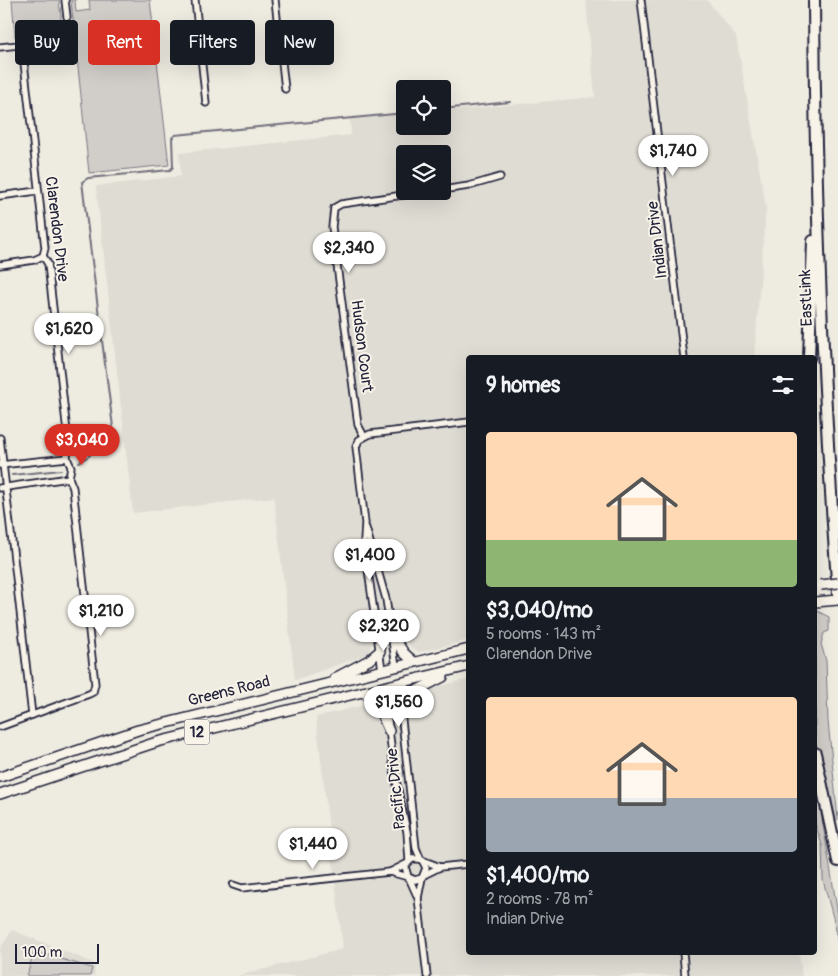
<!DOCTYPE html>
<meta charset="utf-8">
<style>
:root{--surface:#171b24;--page:#20242c;--text:#f1f3f6;--muted:#9ea1a6;--accent:#d93025}
body{margin:0;font-family:Pangolin,sans-serif;background:var(--page);color:var(--text);height:100vh;display:flex;flex-direction:column;font-size:19px;white-space:nowrap}
*{box-sizing:border-box;margin:0}
p{font-size:16px;color:var(--muted)}
.icon{flex:none;width:28px;height:28px;fill:none;stroke:currentColor;stroke-width:2;stroke-linecap:round;stroke-linejoin:round}
.map{position:relative;flex:1;overflow:hidden}
.sheet{position:absolute;left:466px;top:355px;width:351px;height:600px;display:flex;flex-direction:column;background:var(--surface);border-radius:5px;box-shadow:0 5px 20px #0002}
.sheet>*{flex:none}
.guide{position:absolute;left:15px;top:20px;width:376px;height:45px;display:flex;gap:10px}
.buttons{position:absolute;left:396px;top:80px;display:grid;gap:10px}
.buttons a{display:grid;place-items:center;width:55px;height:55px;border-radius:5px;background:var(--surface);box-shadow:0 5px 20px #0002;font-size:25px}
.scale{position:absolute;left:15px;bottom:12px;width:84px;box-sizing:border-box;padding-left:5px;border:2px solid #22223b;border-top:0;font-size:14px;line-height:18px;white-space:nowrap;color:#22223b;-webkit-text-stroke:4px #f7f3e8;paint-order:stroke}
.price{position:absolute;translate:-50% -42px;padding:0 11px;border-radius:18px;background:#fff;color:#222;font-size:16px;line-height:32px;filter:drop-shadow(0 1px 2px #0008)}
.price::after{content:'';position:absolute;left:50%;top:30px;width:15px;height:11px;margin-left:-8px;background:inherit;clip-path:polygon(0 0,100% 0,50% 100%)}
.price.selected{background:var(--accent);color:#fff}
ul{padding:0;list-style:none}
li{display:grid;align-content:center;gap:10px;height:265px;padding:0 20px}
li span{display:grid;place-items:center;height:155px;border-radius:5px;color:#555}
li>.icon{margin-inline-start:auto}
span .icon{width:90px;height:90px;fill:#fffc;stroke-width:1}
li b{font-size:21px}
h2{display:flex;justify-content:space-between;align-items:center;height:60px;padding:0 20px;font-size:21px}
.tag{padding:0 18px;border-radius:5px;background:var(--surface);box-shadow:0 5px 20px #0002;font-size:18px;line-height:45px}
.tag.selected{background:var(--accent);color:#fff}
.map>svg:first-child{display:block}
.built{fill:#dfdcd4;fill-rule:evenodd}
.green{fill:#d1cdc9;stroke:#7a7882}
.lines{fill:none;stroke-linecap:round;stroke-linejoin:round}
.stream{stroke:#716f7b;stroke-width:2}
.minor-casing{stroke:#22223b;stroke-width:9}
.primary-casing{stroke:#22223b;stroke-width:12}
.motorway-casing{stroke:#22223b;stroke-width:14}
.minor{stroke:#f7f3e8;stroke-width:5.5}
.primary{stroke:#f7f3e8;stroke-width:9}
.motorway{stroke:#f7f3e8;stroke-width:10}
.primary-bridge-casing{stroke:#22223b;stroke-width:12;stroke-linecap:butt}
.primary-bridge{stroke:#f7f3e8;stroke-width:9}
.labels{text-anchor:middle;dominant-baseline:central;stroke-width:4;stroke-linejoin:round;paint-order:stroke}
.shield{fill:#f7f3e8;stroke:#62616f;stroke-width:1}
.shield-label{font-size:15px;font-weight:bold;fill:#22223b}
.street-label{font-size:16px;fill:#22223b;stroke:#f7f3e8}
</style>
<div class="map">
<svg width="838" height="976" viewBox="0 0 838 976">
<rect width="100%" height="100%" fill="#eeebe1"/>
<filter id="ink" filterUnits="userSpaceOnUse"><feTurbulence type="fractalNoise" baseFrequency=".02" numOctaves="2"/><feDisplacementMap in="SourceGraphic" scale="10" xChannelSelector="R" yChannelSelector="G"/><feConvolveMatrix kernelMatrix="1 2 1 2 8 2 1 2 1" color-interpolation-filters="sRGB"/></filter>
<g filter="url(#ink)">
<!-- built -->
<g class="built">
<path d="M586,0H707L736,36L766,208L754,357L469,358V640L420,652L411,648L405,637L371,645L368,654L295,680L274,497L133,513L96,186L181,176L179,153L351,135L350,118L405,114V126H442L443,111L595,97ZM405,154H442V191H405Z"/>
<polygon points="469,679 469,952 799,953 802,976 237,976 343,949 316,717"/>
<polygon points="12,930 96,964 94,976 0,976 0,949"/>
</g>
<!-- green -->
<g class="green">
<polygon points="12,0 59,0 61,17 56,33 15,37"/>
<polygon points="71,0 75,0 76,12 90,10 89,0 150,0 169,165 89,173"/>
<polygon points="815,610 829,617 829,631 824,633 821,644 826,661 828,722 838,819 835,821 815,740"/>
<polygon points="815,777 838,915 838,944 835,925 823,880 822,845 815,823"/>
<polygon points="34,951 92,968 90,976 27,976"/>
</g>
<g class="lines">
<!-- stream -->
<g class="stream">
<polyline points="442,109 510,102"/>
<polyline points="79,462 89,456 113,427 82,182 88,178 170,170 173,167 172,138 175,135 405,113"/>
<polyline points="12,475 61,470"/>
</g>
<!-- minor casing -->
<g class="minor-casing">
<g id="minor">
<polyline points="65,0 67,17"/>
<polyline points="195,0 206,103"/>
<polyline points="275,0 285,89"/>
<polyline points="641,0 684,358"/>
<polyline points="0,47 19,45 23,54 45,248 43,256 48,264 68,441 67,458 71,467 69,478 73,488 95,684 93,692 89,694 0,727"/>
<polyline points="442,190 469,186 500,177"/>
<polyline points="0,196 37,191"/>
<polyline points="0,265 34,260 43,256"/>
<polyline points="364,436 358,425 332,227 334,208 341,204 431,191"/>
<polyline points="0,438 32,715"/>
<polyline points="0,465 67,458"/>
<polyline points="0,488 69,478"/>
<polyline points="366,528 386,599 396,667"/>
<polyline points="382,670 364,541 365,523 356,447 359,440 370,434 469,422"/>
<polyline points="398,684 416,848 421,860"/>
<polyline points="384,687 394,771 407,832 409,861"/>
<polyline points="423,862 426,868 422,878 415,880 408,877 405,866 412,859 419,859 440,867"/>
<polyline points="390,872 406,864"/>
<polyline points="424,875 440,867 469,864"/>
<polyline points="409,878 418,898 427,976"/>
<polyline points="233,885 242,888 390,872 408,877"/>
<polyline points="418,898 422,878"/>
<polyline points="683,952 685,976"/>
</g>
</g>
<!-- primary casing -->
<g class="primary-casing">
<g id="primary">
<polyline points="815,602 838,600"/>
<polyline points="392,635 404,653 414,662"/>
<polyline points="335,678 369,660 380,651"/>
<polyline points="363,692 375,700 389,731"/>
<polyline points="400,704 410,694 443,677"/>
<polyline points="0,777 138,730 469,649"/>
<polyline points="0,794 157,742 469,666"/>
</g>
</g>
<!-- motorway casing -->
<g class="motorway-casing">
<g id="motorway">
<path d="M814,0C815,198 823,396 838,594"/>
<polyline points="809,358 813,241"/>
<polyline points="815,753 838,861"/>
</g>
</g>
<!-- minor -->
<use href="#minor" class="minor"/>
<!-- primary -->
<use href="#primary" class="primary"/>
<!-- motorway -->
<use href="#motorway" class="motorway"/>
<!-- primary-bridge casing -->
<g class="primary-bridge-casing">
<polyline id="primary-bridge" points="821,585 838,583"/>
</g>
<!-- primary-bridge -->
<use href="#primary-bridge" class="primary-bridge"/>
</g>
</g>
<g class="labels">
<!-- shield labels -->
<rect class="shield" x="184.5" y="719.5" width="25" height="25" rx="4"/>
<g class="shield-label">
<text x="197" y="732">12</text>
</g>
<!-- street labels -->
<g class="street-label">
<text transform="translate(57 229) rotate(83)">Clarendon Drive</text>
<text transform="translate(657 240) rotate(-97)">Indian Drive</text>
<text transform="translate(806 298) rotate(-92)">EastLink</text>
<text transform="translate(362 346) rotate(83)">Hudson Court</text>
<text transform="translate(229 691) rotate(-14)">Greens Road</text>
<text transform="translate(396 789) rotate(-96)">Pacific Drive</text>
</g>
</g>
</svg>
<div class="buttons">
<a><svg class="icon" aria-label="locate" viewBox="0 0 24 24"><circle cx="12" cy="12" r="6"/><path d="M12 2v4M12 18v4M2 12h4M18 12h4"/></svg></a>
<a><svg class="icon" aria-label="layers" viewBox="0 0 24 24"><path d="M12 4l9 5-9 5-9-5zM3 14l9 5 9-5"/></svg></a>
</div>
<div class="scale">100 m</div>
<b class="price" style="left:673px;top:177px">$1,740</b>
<b class="price" style="left:349px;top:274px">$2,340</b>
<b class="price" style="left:69px;top:355px">$1,620</b>
<b class="price selected" style="left:82px;top:466px">$3,040</b>
<b class="price" style="left:370px;top:581px">$1,400</b>
<b class="price" style="left:101px;top:637px">$1,210</b>
<b class="price" style="left:384px;top:652px">$2,320</b>
<b class="price" style="left:399px;top:728px">$1,560</b>
<b class="price" style="left:313px;top:870px">$1,440</b>
<div class="guide">
<a class="tag">Buy</a>
<a class="tag selected">Rent</a>
<a class="tag">Filters</a>
<a class="tag">New</a>
</div>
<section class="sheet">
<h2>9 homes<svg class="icon" aria-label="filters" viewBox="0 0 24 24"><path d="M4 7h16M4 17h16"/><circle cx="9" cy="7" r="2"/><circle cx="15" cy="17" r="2"/></svg></h2>
<ul>
<li><span style="background:linear-gradient(#ffd9b3 70%,#8fb573 0)"><svg class="icon" aria-label="home" viewBox="0 0 24 24"><path d="M3 11l9-7 9 7M6 9v11h12V9"/></svg></span><div><b>$3,040/mo</b><p>5 rooms · 143 m²</p><p>Clarendon Drive</p></div></li>
<li><span style="background:linear-gradient(#ffd9b3 65%,#9aa5b1 0)"><svg class="icon" aria-label="home" viewBox="0 0 24 24"><path d="M3 11l9-7 9 7M6 9v11h12V9"/></svg></span><div><b>$1,400/mo</b><p>2 rooms · 78 m²</p><p>Indian Drive</p></div></li>
</ul>
</section>
</div>
